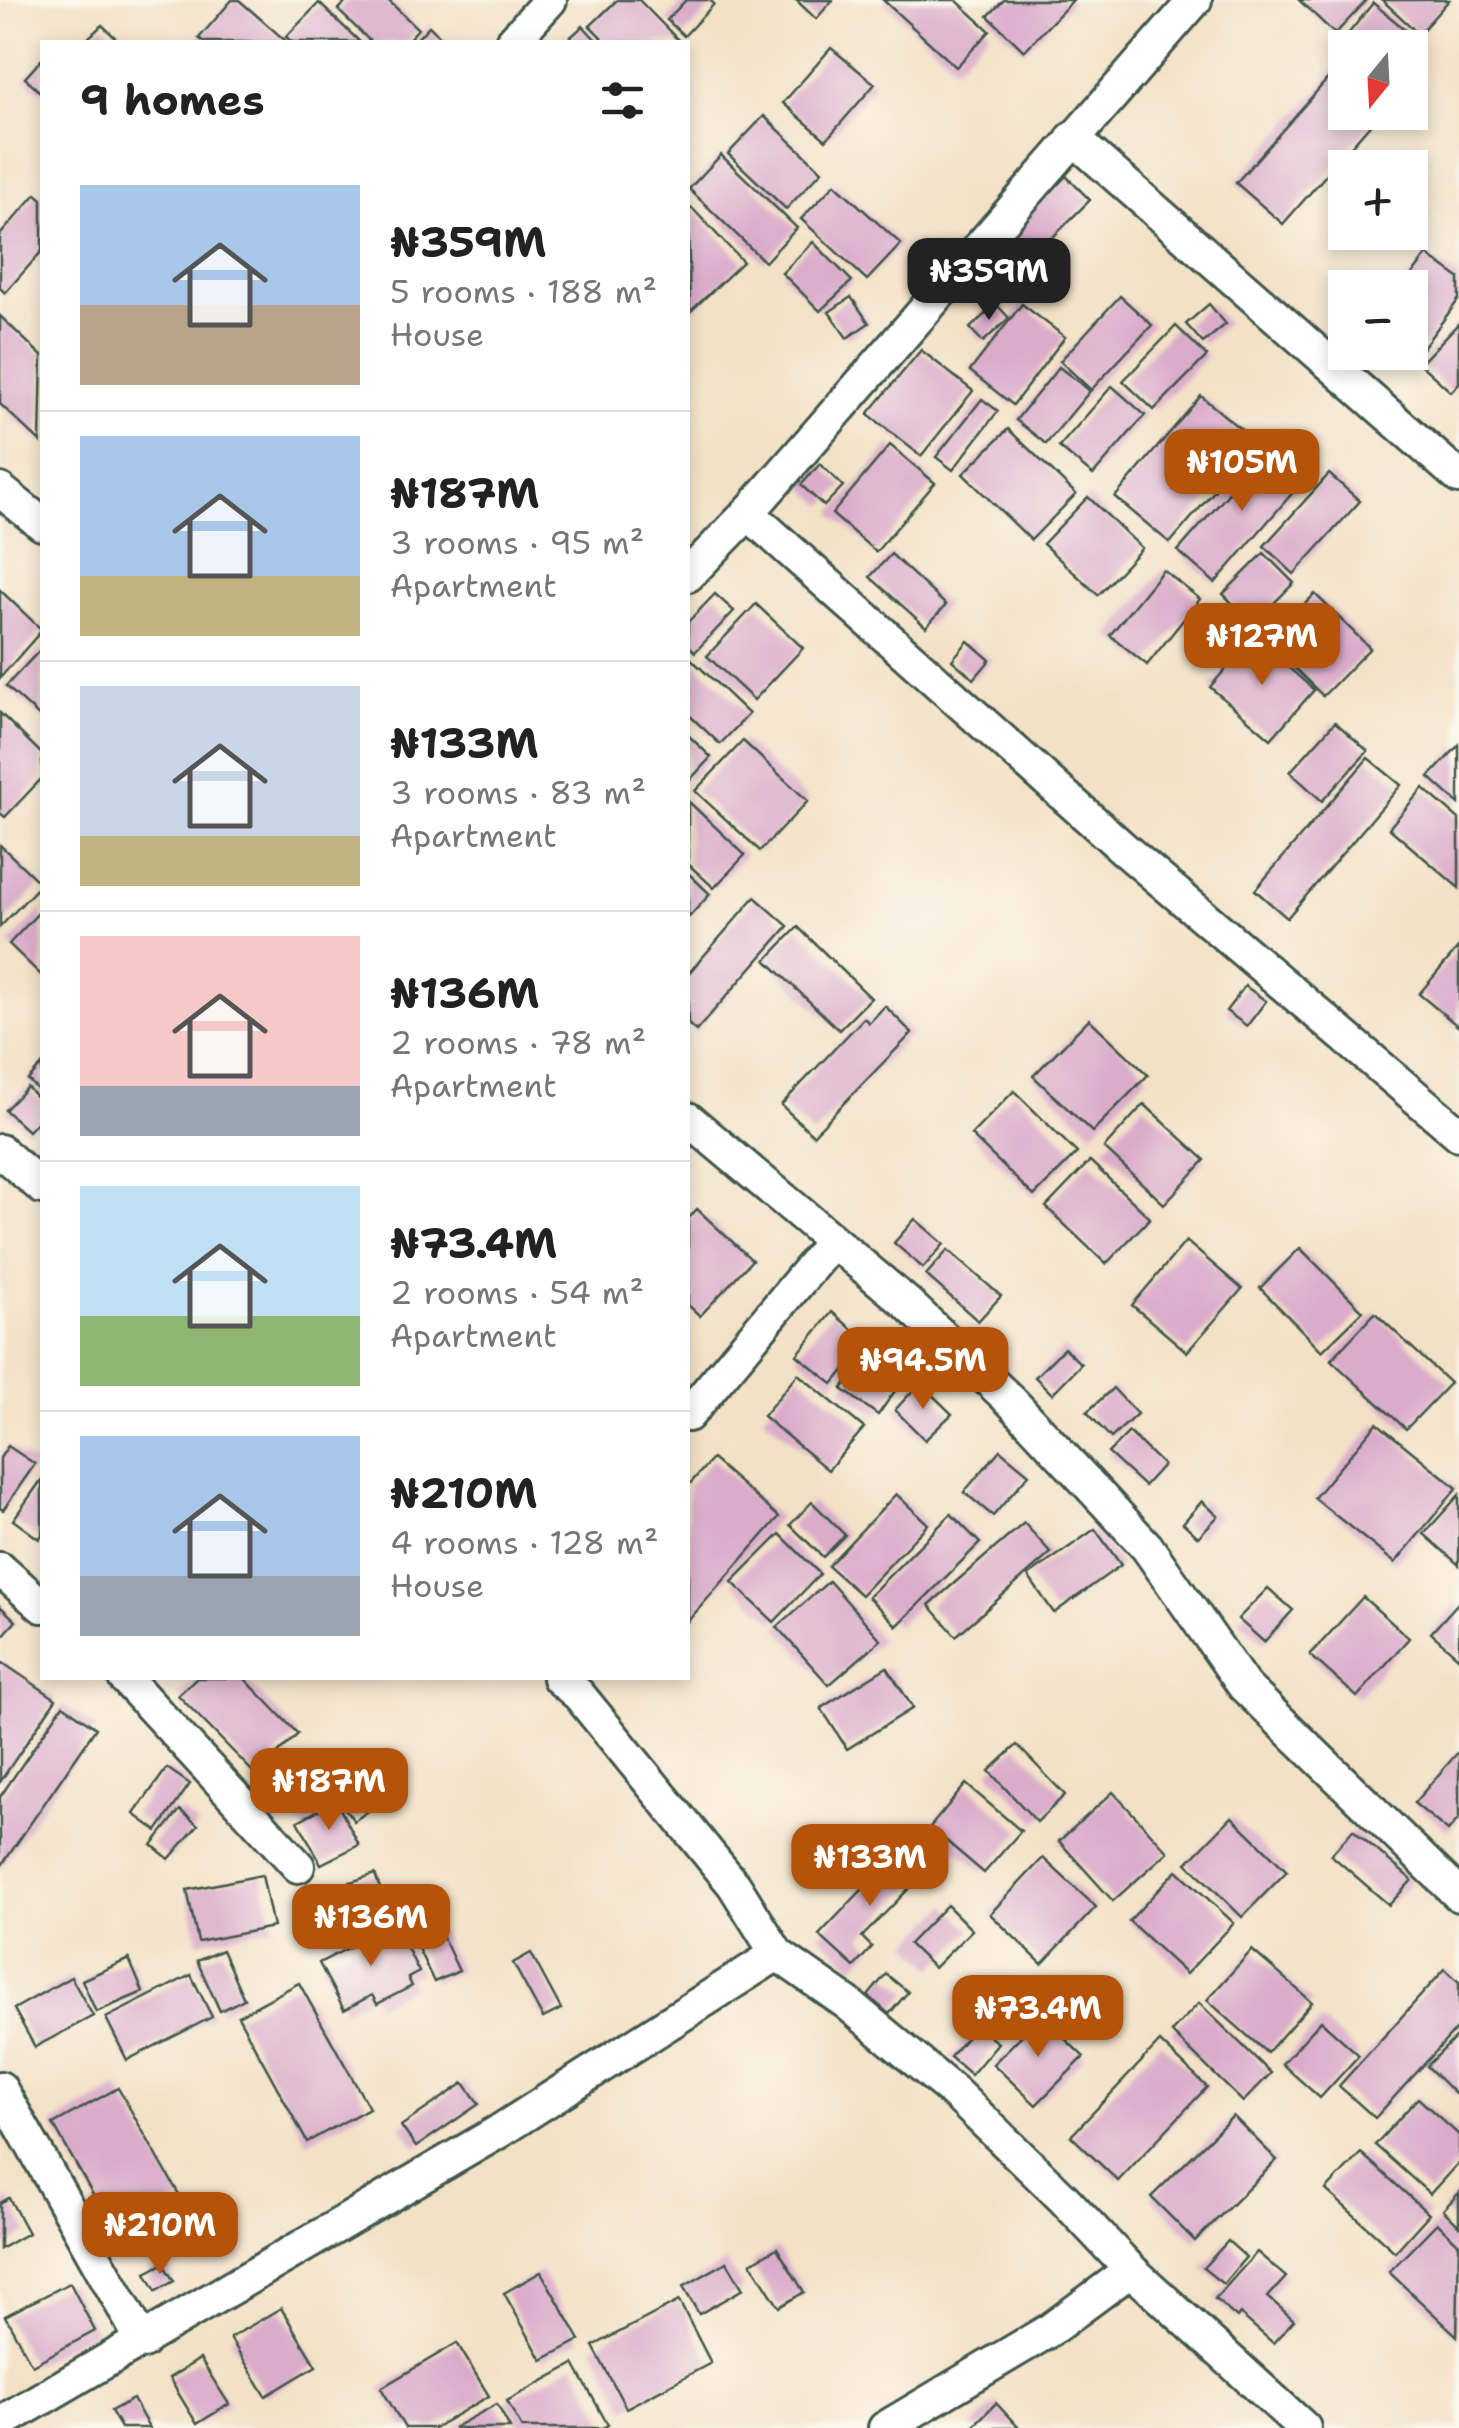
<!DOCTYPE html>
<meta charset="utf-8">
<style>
:root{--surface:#fff;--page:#f2f2f2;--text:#222;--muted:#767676;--line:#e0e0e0;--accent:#b45309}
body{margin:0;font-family:"Shantell Sans",sans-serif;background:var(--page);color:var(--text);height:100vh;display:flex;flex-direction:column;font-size:38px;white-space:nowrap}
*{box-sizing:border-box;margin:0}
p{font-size:32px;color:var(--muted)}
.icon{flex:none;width:55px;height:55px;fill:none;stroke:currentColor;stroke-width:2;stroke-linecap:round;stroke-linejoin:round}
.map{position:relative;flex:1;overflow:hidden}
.panel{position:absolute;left:40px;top:40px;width:650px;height:1640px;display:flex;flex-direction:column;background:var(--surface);border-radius:0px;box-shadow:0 5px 15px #0003}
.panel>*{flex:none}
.needle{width:65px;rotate:198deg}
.tools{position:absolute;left:1328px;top:30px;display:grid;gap:20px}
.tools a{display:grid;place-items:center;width:100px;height:100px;border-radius:0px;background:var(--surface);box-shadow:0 5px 15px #0003;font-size:50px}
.price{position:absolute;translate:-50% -85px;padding:0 22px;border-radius:20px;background:var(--accent);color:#fff;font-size:32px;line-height:65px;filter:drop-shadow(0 2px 5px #0008)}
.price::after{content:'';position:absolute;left:50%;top:60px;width:30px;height:22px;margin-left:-15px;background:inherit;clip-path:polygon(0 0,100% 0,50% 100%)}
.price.on{background:#222;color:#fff}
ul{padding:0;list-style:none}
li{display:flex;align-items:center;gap:30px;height:250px;padding:0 40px}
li+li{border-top:2px solid var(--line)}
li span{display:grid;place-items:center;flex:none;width:280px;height:200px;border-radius:0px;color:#555}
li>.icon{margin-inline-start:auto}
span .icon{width:120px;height:120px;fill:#fffc;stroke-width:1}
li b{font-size:42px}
h2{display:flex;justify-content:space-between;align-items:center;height:120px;padding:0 40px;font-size:42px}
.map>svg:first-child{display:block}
.building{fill:#daacca}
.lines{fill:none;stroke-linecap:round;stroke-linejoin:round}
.street-casing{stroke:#3f564a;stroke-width:38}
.street{stroke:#fff;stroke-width:32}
</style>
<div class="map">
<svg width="1459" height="2428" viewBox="0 0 1459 2428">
<rect width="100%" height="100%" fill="#fbf7ec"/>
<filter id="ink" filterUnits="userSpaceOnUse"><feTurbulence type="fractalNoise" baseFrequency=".01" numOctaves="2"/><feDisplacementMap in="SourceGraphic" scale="20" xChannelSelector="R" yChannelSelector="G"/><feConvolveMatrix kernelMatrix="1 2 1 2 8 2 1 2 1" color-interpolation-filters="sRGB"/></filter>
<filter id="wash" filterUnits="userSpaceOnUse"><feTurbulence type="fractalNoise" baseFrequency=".0048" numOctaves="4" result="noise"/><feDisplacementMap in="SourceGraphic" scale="40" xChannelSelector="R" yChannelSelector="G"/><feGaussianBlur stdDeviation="2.25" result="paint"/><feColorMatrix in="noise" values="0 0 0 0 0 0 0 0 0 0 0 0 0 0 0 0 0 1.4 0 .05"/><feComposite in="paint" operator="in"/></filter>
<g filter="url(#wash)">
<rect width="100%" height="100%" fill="#f3e1c6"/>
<g id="blocks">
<!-- building -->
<g class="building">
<polygon points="232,0 239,0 287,42 204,42 199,38"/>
<polygon points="348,0 388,0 418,29 406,42 371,42 338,10"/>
<polygon points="617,0 639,0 680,42 606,42 590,26"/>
<polygon points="686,0 710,0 714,4 684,36 667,20"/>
<polygon points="796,0 833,0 816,19"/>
<polygon points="883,0 956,0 990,31 956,67"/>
<polygon points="1004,0 1073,0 1024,51 988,16"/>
<polygon points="1299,0 1367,0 1335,34"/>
<polygon points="1382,0 1449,0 1419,34"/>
<polygon points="319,3 360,42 292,42 286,37"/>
<polygon points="1373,3 1407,31 1394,48 1345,48 1345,56 1336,49"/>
<polygon points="102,25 120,42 84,42"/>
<polygon points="429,26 446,42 414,42"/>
<polygon points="583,26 598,42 565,42"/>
<polygon points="831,48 875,84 826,140 783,103"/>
<polygon points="42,59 42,94 25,78"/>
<polygon points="1339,66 1345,71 1345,112 1381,112 1283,224 1236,183"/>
<polygon points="764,116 822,171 786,209 728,154"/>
<polygon points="721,155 797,228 765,262 689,189"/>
<polygon points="1066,176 1090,200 1032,258 1008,234"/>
<polygon points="835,184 901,244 867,280 801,219"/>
<polygon points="36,194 42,199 42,251 5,293 0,288 0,235"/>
<polygon points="692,208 743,262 690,312 688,213"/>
<polygon points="813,242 852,281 820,311 782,273"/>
<polygon points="1427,255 1459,278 1459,299 1418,354 1410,349 1410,288 1402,288"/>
<polygon points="1120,296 1152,325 1091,390 1060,361"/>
<polygon points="851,297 869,323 847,338 829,312"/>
<polygon points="996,304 1009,318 983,342 970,328"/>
<polygon points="1022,304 1065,337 1013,405 970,371"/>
<polygon points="1209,304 1226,324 1203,343 1186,324"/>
<polygon points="0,316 42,356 40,442 0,404"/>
<polygon points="1459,323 1459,383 1451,392 1420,364"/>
<polygon points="1176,326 1207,356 1154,410 1123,381"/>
<polygon points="921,350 973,391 921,456 868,414"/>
<polygon points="1059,367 1090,391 1046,444 1016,420"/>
<polygon points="1112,386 1145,415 1093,475 1059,447"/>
<polygon points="1201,396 1256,442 1170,543 1115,497"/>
<polygon points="982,399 998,411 953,470 936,457"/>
<polygon points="1008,429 1076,494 1031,540 963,474"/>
<polygon points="890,445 935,483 876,552 832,514"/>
<polygon points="1270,446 1307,476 1215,583 1178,551"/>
<polygon points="820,464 843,486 824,506 801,485"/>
<polygon points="1329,474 1360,501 1294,574 1264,546"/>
<polygon points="1088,497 1142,548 1098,595 1043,544"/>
<polygon points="1264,553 1294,583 1253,624 1223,594"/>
<polygon points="891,554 946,605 926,627 870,577"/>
<polygon points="1163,570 1200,599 1147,665 1110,635"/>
<polygon points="0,590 42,630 0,678"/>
<polygon points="715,594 734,611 695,652 688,645 688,622"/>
<polygon points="1315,594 1370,648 1323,696 1267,641"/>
<polygon points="756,604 803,648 754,700 707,656"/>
<polygon points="1254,637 1314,690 1271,739 1210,687"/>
<polygon points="968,641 990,660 974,679 952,660"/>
<polygon points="42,648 42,719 6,686"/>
<polygon points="688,656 749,714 720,744 688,714"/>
<polygon points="0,713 42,754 42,778 5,817 0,813"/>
<polygon points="1335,722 1368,751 1322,801 1290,772"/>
<polygon points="688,735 711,757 688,782"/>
<polygon points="743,741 808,801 760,851 695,791"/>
<polygon points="1459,745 1459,804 1429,777"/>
<polygon points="1368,758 1401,785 1287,918 1255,890"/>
<polygon points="1423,788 1459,819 1459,888 1389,828"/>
<polygon points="688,801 745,855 714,888 688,864"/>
<polygon points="0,845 41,884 0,927"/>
<polygon points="688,873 710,894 688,918"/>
<polygon points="755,897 788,926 696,1031 688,1024 688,974"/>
<polygon points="42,909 42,976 9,944"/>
<polygon points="798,927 871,998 839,1030 766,960"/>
<polygon points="1459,947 1459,1027 1419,994"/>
<polygon points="1245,986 1266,1001 1247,1026 1226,1011"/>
<polygon points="885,1006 912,1033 813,1135 781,1105 864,1018 869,1023"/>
<polygon points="1089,1019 1148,1075 1092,1132 1033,1076"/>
<polygon points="42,1065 42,1094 28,1080"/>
<polygon points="27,1087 42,1103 42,1116 28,1131 5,1110"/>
<polygon points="1014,1091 1077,1153 1034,1196 971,1135"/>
<polygon points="1144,1104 1205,1160 1164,1204 1104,1148"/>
<polygon points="1090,1161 1150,1218 1106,1264 1046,1207"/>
<polygon points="697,1209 752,1260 700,1316 688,1305 688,1219"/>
<polygon points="915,1219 944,1244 923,1268 894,1243"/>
<polygon points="1186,1241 1242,1289 1187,1352 1132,1305"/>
<polygon points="1300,1248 1363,1311 1322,1351 1260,1288"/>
<polygon points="948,1250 1001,1296 978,1321 926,1275"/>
<polygon points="832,1312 867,1342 833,1384 797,1355"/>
<polygon points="1375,1313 1450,1383 1406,1429 1331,1360"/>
<polygon points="1064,1348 1081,1364 1052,1394 1035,1377"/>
<polygon points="861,1362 897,1388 878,1415 842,1389"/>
<polygon points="798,1374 864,1428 828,1470 763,1416"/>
<polygon points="920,1383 952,1414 925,1440 895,1410"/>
<polygon points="1113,1388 1137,1414 1111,1438 1087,1412"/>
<polygon points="1377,1423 1457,1488 1395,1563 1314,1498"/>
<polygon points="1129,1432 1163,1465 1144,1486 1108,1453"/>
<polygon points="8,1446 35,1464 3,1510 0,1508 0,1458"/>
<polygon points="1000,1450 1029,1474 993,1516 964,1492"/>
<polygon points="712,1459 779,1517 688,1621 688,1486"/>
<polygon points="42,1479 42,1535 39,1539 13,1520"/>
<polygon points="896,1494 928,1524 861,1595 828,1566"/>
<polygon points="1459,1495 1459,1565 1424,1534"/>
<polygon points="1202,1501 1218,1516 1198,1537 1183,1523"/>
<polygon points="812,1502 845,1535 823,1557 790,1525"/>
<polygon points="951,1514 980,1543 897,1626 868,1597"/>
<polygon points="1024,1523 1051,1553 956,1636 929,1605"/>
<polygon points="1095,1529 1121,1565 1054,1613 1028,1576"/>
<polygon points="780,1534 820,1574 774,1622 732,1582"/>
<polygon points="829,1581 881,1640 829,1685 777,1627"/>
<polygon points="1268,1588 1293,1610 1264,1642 1238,1619"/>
<polygon points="1363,1597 1409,1638 1357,1697 1310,1655"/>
<polygon points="1459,1602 1459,1658 1431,1633"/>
<polygon points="0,1606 16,1621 0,1639"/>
<polygon points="3,1663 56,1699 0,1782 0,1667"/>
<polygon points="887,1667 913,1708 847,1749 821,1708"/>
<polygon points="197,1678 244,1678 298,1734 256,1775 178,1695"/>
<polygon points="63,1705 96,1728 0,1868 0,1797"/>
<polygon points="1017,1745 1065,1795 1037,1822 989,1771"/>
<polygon points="1459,1751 1459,1818 1448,1831 1414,1803"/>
<polygon points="167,1768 190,1784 157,1831 134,1814"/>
<polygon points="367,1784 381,1802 354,1821 341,1803"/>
<polygon points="966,1784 1021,1831 984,1873 930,1827"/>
<polygon points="1113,1792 1168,1852 1113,1901 1059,1841"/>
<polygon points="336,1801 359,1845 321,1864 298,1821"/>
<polygon points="180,1810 198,1825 169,1859 152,1845"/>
<polygon points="1232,1817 1287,1871 1242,1917 1187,1863"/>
<polygon points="1353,1830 1412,1880 1389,1905 1331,1855"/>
<polygon points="899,1851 923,1874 862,1937 872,1947 854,1967 819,1935"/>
<polygon points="1043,1858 1096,1907 1042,1964 990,1914"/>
<polygon points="1177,1870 1234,1923 1186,1974 1129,1921"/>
<polygon points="375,1874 384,1900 341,1915 332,1888"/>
<polygon points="262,1875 273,1927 198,1942 187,1890"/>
<polygon points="947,1905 972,1930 934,1968 909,1944"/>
<polygon points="373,1908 382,1929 330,1949 322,1927"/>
<polygon points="395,1924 419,1972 408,1978 412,1986 377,2004 372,1995 344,2010 319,1963"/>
<polygon points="440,1931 459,1971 434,1982 415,1942"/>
<polygon points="222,1950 244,1999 220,2011 197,1961"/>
<polygon points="1252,1950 1312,2002 1267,2053 1207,2000"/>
<polygon points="531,1953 561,2009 543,2018 513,1963"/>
<polygon points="129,1959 143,1992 96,2012 82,1980"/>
<polygon points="1445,1969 1459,1982 1459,2026 1375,2118 1339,2086"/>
<polygon points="886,1974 908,1992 889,2014 868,1996"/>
<polygon points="191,1975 212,2017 127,2060 106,2018"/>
<polygon points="71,1977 93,2016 35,2047 14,2009"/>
<polygon points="299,1983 369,2108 307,2142 238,2016"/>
<polygon points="1199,2003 1271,2073 1243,2102 1171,2032"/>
<polygon points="1041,2016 1084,2057 1036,2105 993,2064"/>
<polygon points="1321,2021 1359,2055 1320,2098 1282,2064"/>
<polygon points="976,2026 998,2043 971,2075 950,2057"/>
<polygon points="1459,2034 1459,2093 1456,2095 1427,2066"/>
<polygon points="1160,2042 1207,2087 1118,2181 1071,2136"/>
<polygon points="464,2083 479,2104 416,2147 401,2126"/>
<polygon points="118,2088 181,2198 116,2235 53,2124"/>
<polygon points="1418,2098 1459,2135 1459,2162 1430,2194 1375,2145"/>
<polygon points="1233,2116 1277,2160 1195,2241 1151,2197"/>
<polygon points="1361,2153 1429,2214 1395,2252 1326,2190"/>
<polygon points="1459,2193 1459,2226 1443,2210"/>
<polygon points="9,2198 28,2233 0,2249 0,2203"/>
<polygon points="1437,2223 1459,2244 1457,2336 1389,2272"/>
<polygon points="1228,2241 1246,2257 1223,2284 1203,2268"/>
<polygon points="777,2248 804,2292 779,2307 751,2263"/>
<polygon points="1257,2252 1286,2277 1268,2297 1294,2320 1273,2343 1240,2314 1237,2318 1215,2299"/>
<polygon points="727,2262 743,2289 699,2314 683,2287"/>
<polygon points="163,2264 174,2281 156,2291 146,2273"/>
<polygon points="541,2272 580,2340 542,2360 504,2293"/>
<polygon points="70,2283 95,2331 32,2365 5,2316"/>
<polygon points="679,2301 711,2363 626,2408 593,2346"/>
<polygon points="281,2308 316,2366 266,2396 230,2338"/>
<polygon points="457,2343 489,2396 434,2428 405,2428 381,2388"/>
<polygon points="200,2359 229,2404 197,2424 169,2378"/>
<polygon points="574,2364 608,2425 602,2428 522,2428 507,2401"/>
<polygon points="133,2399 149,2428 121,2428 111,2411"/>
<polygon points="996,2403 1019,2428 971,2428"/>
<polygon points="497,2404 510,2428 453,2428"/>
</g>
</g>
</g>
<g filter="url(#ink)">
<use href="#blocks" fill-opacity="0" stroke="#3f564a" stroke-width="2.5"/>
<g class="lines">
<!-- street casing -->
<g class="street-casing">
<g id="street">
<polyline points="512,42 550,0"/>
<polyline points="1073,138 1459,477"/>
<polyline points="0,490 42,524"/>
<polyline points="748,513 1124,849 1459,1134"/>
<polyline points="688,575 748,513 1195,0"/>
<polyline points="688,1119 908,1304 1012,1402 1147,1547 1244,1686 1459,1895"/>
<polyline points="0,1151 42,1187"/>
<polyline points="688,1415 831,1243"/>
<polyline points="0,1569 42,1606"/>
<polyline points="125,1678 298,1866"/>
<polyline points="559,1678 579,1695 734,1885 777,1954 847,2003 956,2094 1063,2198 1131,2270 1304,2428"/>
<polyline points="0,2088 143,2342"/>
<polyline points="0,2423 498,2132 777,1954"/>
<polyline points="885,2428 1050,2330 1131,2270"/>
</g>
</g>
<!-- street -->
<use href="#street" class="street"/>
</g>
</g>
</svg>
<div class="tools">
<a><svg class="needle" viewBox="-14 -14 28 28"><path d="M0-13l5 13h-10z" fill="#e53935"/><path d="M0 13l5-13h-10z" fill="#767676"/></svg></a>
<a>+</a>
<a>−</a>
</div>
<b class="price on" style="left:989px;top:323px">₦359M</b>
<b class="price" style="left:1242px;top:514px">₦105M</b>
<b class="price" style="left:1262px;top:688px">₦127M</b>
<b class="price" style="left:923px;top:1412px">₦94.5M</b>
<b class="price" style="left:329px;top:1833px">₦187M</b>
<b class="price" style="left:870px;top:1909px">₦133M</b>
<b class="price" style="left:371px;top:1969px">₦136M</b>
<b class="price" style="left:1038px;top:2060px">₦73.4M</b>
<b class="price" style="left:160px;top:2277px">₦210M</b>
<section class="panel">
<h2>9 homes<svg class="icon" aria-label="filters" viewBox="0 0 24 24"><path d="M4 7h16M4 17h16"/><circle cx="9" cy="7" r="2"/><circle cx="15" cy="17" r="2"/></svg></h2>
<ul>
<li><span style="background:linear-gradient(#a9c7e8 60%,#b9a48a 0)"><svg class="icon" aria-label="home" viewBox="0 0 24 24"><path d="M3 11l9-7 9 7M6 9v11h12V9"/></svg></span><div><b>₦359M</b><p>5 rooms · 188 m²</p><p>House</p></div></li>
<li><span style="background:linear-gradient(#a9c7e8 70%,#c2b280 0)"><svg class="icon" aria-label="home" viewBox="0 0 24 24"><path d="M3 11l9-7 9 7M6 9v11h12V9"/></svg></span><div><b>₦187M</b><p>3 rooms · 95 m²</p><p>Apartment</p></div></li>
<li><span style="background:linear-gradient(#c9d6e8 75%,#c2b280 0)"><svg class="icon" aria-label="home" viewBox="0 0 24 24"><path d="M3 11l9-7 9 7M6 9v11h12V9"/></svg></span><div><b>₦133M</b><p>3 rooms · 83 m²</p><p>Apartment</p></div></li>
<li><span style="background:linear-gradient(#f6c9c9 75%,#9aa5b1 0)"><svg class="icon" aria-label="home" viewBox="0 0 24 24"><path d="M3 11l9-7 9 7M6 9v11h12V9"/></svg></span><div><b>₦136M</b><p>2 rooms · 78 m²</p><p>Apartment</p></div></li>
<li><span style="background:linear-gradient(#bfe0f5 65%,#8fb573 0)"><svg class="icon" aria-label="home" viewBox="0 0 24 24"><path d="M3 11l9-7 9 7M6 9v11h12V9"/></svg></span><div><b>₦73.4M</b><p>2 rooms · 54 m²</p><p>Apartment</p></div></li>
<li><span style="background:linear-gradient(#a9c7e8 70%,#9aa5b1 0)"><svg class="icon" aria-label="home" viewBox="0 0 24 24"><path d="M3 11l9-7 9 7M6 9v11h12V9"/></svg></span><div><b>₦210M</b><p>4 rooms · 128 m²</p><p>House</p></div></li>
</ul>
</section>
</div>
